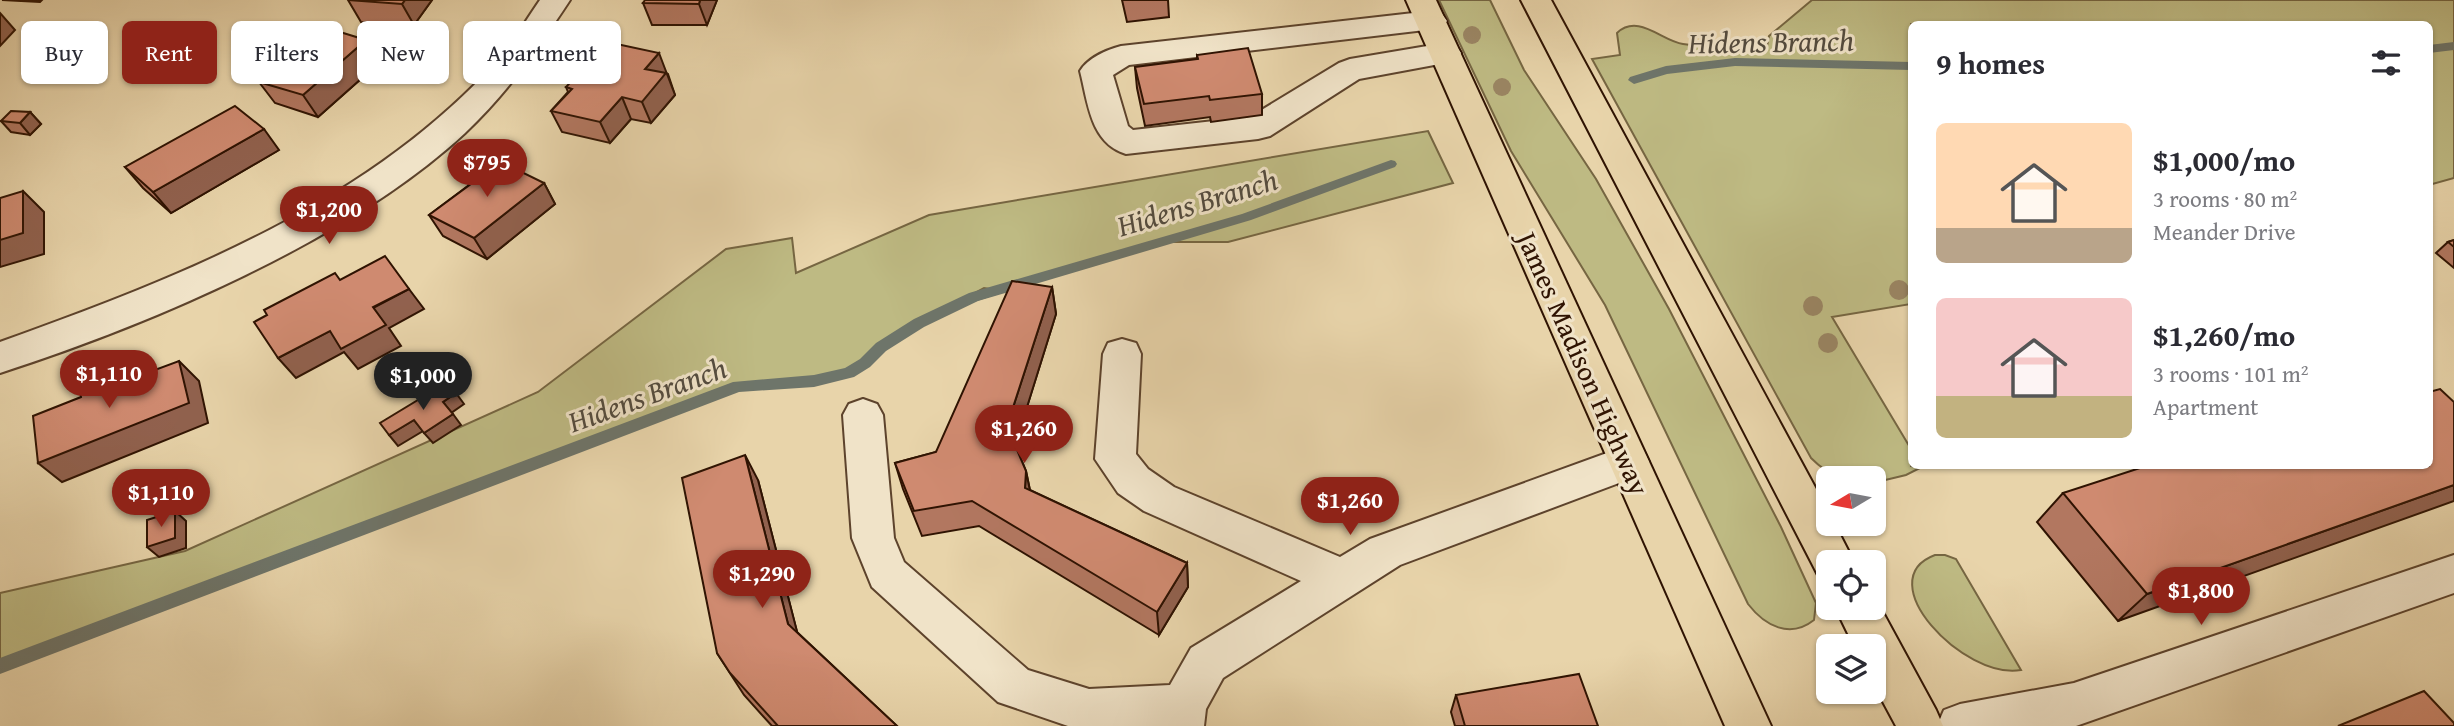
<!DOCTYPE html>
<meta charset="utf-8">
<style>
:root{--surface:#fff;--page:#f2f2f3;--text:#2b2b33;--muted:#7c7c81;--accent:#8f2418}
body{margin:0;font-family:"Gentium Book Plus",serif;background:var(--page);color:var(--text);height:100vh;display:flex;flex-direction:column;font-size:26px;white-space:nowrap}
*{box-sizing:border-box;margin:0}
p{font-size:23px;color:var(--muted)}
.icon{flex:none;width:38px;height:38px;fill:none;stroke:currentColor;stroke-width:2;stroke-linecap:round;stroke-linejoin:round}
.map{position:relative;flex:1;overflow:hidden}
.drawer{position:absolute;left:1908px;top:21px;width:525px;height:448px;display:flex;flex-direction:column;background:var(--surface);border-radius:10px;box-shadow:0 2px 5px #0004}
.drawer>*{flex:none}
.guide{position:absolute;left:21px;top:21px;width:665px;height:63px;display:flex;gap:14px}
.needle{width:46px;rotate:260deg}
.fabs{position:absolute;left:1816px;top:466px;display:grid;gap:14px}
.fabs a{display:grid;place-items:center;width:70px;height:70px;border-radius:10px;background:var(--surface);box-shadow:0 2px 5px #0004;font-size:35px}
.price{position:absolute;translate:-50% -60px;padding:0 16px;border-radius:24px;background:var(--accent);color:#fff;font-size:23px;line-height:46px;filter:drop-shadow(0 2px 4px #0008)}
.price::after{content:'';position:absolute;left:50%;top:42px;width:21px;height:16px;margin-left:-10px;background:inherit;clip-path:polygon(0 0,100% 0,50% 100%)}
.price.selected{background:#222;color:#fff}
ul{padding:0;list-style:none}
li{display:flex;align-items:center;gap:21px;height:175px;padding:0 28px}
li span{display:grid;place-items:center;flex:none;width:196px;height:140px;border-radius:10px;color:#555}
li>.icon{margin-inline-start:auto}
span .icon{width:84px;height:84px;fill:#fffc;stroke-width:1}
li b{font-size:30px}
h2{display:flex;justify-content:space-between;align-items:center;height:84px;padding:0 28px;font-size:30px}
.tag{padding:0 24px;border-radius:10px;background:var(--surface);box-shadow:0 2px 5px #0004;font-size:24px;line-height:63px}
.tag.selected{background:var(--accent);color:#fff}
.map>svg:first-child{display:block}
.green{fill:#beba83;stroke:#766642;stroke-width:2}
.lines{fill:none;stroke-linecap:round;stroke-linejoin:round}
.stream{fill:#6e756a;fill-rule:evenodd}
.minor-casing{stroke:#5d432c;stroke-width:4}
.major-casing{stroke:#2f1302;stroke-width:4}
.minor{fill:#f0e3c8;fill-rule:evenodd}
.major{fill:#e8d4aa;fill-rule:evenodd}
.tree{fill:#9a8563}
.wall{fill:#b27760;stroke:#2f1302;stroke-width:2}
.shaded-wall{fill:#91614e;stroke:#2f1302;stroke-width:2}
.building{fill:#cf8a70;stroke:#2f1302;stroke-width:2}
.labels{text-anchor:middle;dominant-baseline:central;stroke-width:6;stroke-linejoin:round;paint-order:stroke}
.street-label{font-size:28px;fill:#2f1302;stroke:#f0e3c8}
.water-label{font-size:30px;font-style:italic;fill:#544c3f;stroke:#f0e3c8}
</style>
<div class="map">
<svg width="2454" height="726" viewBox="0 0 2454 726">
<rect width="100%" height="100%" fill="#e8d4aa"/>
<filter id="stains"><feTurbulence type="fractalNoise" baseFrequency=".00286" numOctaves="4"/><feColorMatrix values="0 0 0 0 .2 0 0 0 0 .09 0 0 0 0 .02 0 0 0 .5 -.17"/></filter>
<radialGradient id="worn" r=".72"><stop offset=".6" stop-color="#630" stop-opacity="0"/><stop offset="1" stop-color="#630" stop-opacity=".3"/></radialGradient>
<!-- green -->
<g class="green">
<path d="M1439,0H1490L1524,70L1596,179L1669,309L1781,527L1816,603L1814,620C1790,639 1765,626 1748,604L1605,305L1511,151Z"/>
<path d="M1812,0H2454V178L2429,185V24H1911V304L1832,317L1911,449V466L1922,467L1906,475L1877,482H1874V478C1844,478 1833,480 1811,458L1592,59L1620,55L1617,33C1638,13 1662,41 1683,44C1710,48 1739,45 1767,46L1769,36Z"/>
<polygon points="1428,131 1453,183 1228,242 1160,242 945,310 996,290 984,288 919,323 849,373 814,381 738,386 0,666 0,593 185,551 538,392 726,249 792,238 796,273 929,215"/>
<path d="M1935,555H1945L1956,559L2021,670C1964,680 1868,580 1935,555Z"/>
</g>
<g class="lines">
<!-- stream -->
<g class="stream">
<polygon points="2454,42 2454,50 2429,53 2429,45"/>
<polygon points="1735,58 1911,62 1911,70 1735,66 1667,74 1634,84 1628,80 1630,77 1666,66"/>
<polygon points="1391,160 1395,161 1397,164 1395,167 1251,220 978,301 924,327 886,351 870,367 854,377 814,387 739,392 0,674 0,658 733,382 814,375 845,368 860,359 876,343 914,319 969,293 1242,214"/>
</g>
<!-- minor casing -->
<g class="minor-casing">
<g id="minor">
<path d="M540,0H570C537,50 509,91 465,133C350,240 149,325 0,373V342C178,278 367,205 497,61C513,43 526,20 540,0Z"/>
<path d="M1431,11L1442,14L1447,21L1442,28L1129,65L1113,75L1128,126L1133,130L1250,117L1339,63L1350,59L1445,43L1456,46L1461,53L1456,60L1445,63L1359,79L1270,136L1258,139L1126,154C1090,143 1088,102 1080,71C1088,58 1106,50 1121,46Z"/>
<polygon points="1122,339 1136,343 1141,354 1136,454 1148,469 1174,487 1340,557 1370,539 1629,445 1643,450 1649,462 1643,474 1400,565 1223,678 1206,709 1204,726 1068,726 998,702 872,587 852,538 843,415 849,404 863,399 877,404 883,415 894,538 904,562 1028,670 1089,689 1170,685 1191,648 1301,581 1144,511 1118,493 1095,459 1103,354 1108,343"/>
<polygon points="2454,555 2454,593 2076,726 1937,726 1944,710 1960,704 2074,683"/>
</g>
</g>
<!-- major casing -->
<g class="major-casing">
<g id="major">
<polygon points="1406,0 1436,0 1771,726 1725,726"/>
<polygon points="1521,0 1551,0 1829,513 1829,523 1834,523 1854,562 1829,562 1829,579 1818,575"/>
<polygon points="1874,596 1936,710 1943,726 1896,726 1874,685 1874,646 1854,646 1835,607 1874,607"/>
</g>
</g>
<!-- minor -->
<use href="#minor" class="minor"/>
<!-- major -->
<use href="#major" class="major"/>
</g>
<!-- trees -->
<g class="tree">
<circle cx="1472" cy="35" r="9"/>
<circle cx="1502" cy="87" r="9"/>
<circle cx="1899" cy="290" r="10"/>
<circle cx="1813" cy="306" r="10"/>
<circle cx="1828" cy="343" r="10"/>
</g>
<!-- wall -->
<g class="wall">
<polygon points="2,0 42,0 40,2"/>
<polygon points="348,0 432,0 414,25 361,22"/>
<polygon points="717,0 707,25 652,25 643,3"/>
<polygon points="1122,0 1168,0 1169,17 1127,22"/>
<polygon points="1197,55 1262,94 1262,115 1211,122 1210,117 1145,126 1137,88 1135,67 1197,59"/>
<polygon points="380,62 318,117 275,103 259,82"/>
<polygon points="668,74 675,95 651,123 631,119 610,143 562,132 551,111 568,92 566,87"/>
<polygon points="30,112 41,124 30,135 11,132 1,121"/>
<polygon points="279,150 171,213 143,188 125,167"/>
<polygon points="467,182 544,183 555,204 487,259 443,236 429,215 469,185"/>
<polygon points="2454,240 2454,268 2436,253 2448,242"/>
<polygon points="1052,287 1056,314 1015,445 1026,471 1030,490 1187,563 1188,587 1159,635 979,526 922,536 903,489 895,463 936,452"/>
<polygon points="2429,466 2118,621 2037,522 2063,493"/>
<polygon points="758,480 797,632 897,726 772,726 744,695 717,653"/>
<polygon points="1456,695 1598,726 1455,726 1451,712"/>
</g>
<!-- shaded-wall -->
<g class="shaded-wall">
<polygon points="405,0 432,0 414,25 402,4"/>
<polygon points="700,0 717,0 707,25 699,4"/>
<polygon points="0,13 15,30 0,46"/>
<polygon points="366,40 380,62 318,117 303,95"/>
<polygon points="659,53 675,95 651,123 642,102 645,69"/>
<polygon points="622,97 631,119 610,143 600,122"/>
<polygon points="30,112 41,124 30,135 20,123"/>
<polygon points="264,129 279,150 171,213 153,192"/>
<polygon points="544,183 555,204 487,259 474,238"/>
<polygon points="23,191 44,212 44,254 0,267 0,240"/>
<polygon points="1052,287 1056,314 1013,452 1007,426"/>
<polygon points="409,289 424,309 389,328 401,346 358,369 344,352 296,378 278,358"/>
<polygon points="179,361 199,381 208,423 62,482 38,463"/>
<polygon points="456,393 464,404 451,413 443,402"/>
<polygon points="453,414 461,425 433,443 424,433"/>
<polygon points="414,420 423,431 398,446 389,435"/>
<polygon points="745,455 758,480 801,647 788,624"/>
<polygon points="1026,471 1031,496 1025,488"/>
<polygon points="2454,485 2454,501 2118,621 2147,594"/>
<polygon points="175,511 186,521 186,548 159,557 147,547"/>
<polygon points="1187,563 1188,587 1159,635 1157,612"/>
</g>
<!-- building -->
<g class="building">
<polygon points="348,0 405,0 402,4"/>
<polygon points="645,0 700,0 699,4 643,3"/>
<polygon points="327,28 366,40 303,95 259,82"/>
<polygon points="612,43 659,53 645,69 666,73 642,102 622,97 600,122 551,111 572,89 566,87 588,63 594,64"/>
<polygon points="1248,48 1262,94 1210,100 1209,96 1144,104 1135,67 1198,59 1197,55"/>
<polygon points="235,106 264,129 153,192 125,167"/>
<polygon points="11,111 30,112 20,123 1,121"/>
<polygon points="497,160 544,183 474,238 429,215 471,184 467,182"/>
<polygon points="23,191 23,233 0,240 0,198"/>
<polygon points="2454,240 2454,247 2448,242"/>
<polygon points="385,256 409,289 373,307 386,325 341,349 330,331 278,358 254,322 267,315 264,310 335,273 340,280"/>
<polygon points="1012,281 1052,287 1007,426 1026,471 1025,488 1187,563 1157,612 972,501 914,511 895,463 936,452"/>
<polygon points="179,361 189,403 38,463 33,416 81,397 80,391 134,370 136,377"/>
<polygon points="446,383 456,393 443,402 453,414 424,433 414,420 389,435 380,423"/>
<polygon points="2440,389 2454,402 2454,485 2147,594 2063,493 2146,466 2429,466 2429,392"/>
<polygon points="745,455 788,624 897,726 778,726 730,673 717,653 682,478"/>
<polygon points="175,511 175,538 147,547 147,520"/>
<polygon points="1579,674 1598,726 1465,726 1456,695"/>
<polygon points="2424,691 2454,723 2454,726 2338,726"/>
</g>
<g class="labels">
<!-- street labels -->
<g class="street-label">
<text transform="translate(1584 363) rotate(66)">James Madison Highway</text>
</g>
<!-- water labels -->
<g class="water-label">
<text transform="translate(1771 41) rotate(-1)">Hidens Branch</text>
<text transform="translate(1197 202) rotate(-17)">Hidens Branch</text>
<text transform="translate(647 394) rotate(-20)">Hidens Branch</text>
</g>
</g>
<rect width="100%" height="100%" filter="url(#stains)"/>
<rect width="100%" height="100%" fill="url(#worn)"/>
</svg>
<div class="fabs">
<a><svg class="needle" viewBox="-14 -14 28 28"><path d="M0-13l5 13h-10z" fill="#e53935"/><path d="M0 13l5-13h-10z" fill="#7c7c81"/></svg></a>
<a><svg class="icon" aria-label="locate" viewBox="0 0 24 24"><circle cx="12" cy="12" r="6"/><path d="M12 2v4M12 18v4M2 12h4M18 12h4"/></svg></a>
<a><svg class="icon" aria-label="layers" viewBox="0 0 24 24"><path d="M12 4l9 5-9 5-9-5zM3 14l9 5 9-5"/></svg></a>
</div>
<b class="price" style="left:487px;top:199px">$795</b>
<b class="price" style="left:329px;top:246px">$1,200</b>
<b class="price" style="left:109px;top:410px">$1,110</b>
<b class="price selected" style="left:423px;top:412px">$1,000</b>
<b class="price" style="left:1024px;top:465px">$1,260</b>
<b class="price" style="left:161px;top:529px">$1,110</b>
<b class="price" style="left:1350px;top:537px">$1,260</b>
<b class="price" style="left:762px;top:610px">$1,290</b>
<b class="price" style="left:2201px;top:627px">$1,800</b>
<div class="guide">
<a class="tag">Buy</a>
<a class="tag selected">Rent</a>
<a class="tag">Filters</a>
<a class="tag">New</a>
<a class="tag">Apartment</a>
</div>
<section class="drawer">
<h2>9 homes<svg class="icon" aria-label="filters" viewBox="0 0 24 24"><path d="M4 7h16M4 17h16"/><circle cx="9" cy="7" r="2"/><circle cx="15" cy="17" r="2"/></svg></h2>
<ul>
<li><span style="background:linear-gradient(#ffd9b3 75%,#b9a48a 0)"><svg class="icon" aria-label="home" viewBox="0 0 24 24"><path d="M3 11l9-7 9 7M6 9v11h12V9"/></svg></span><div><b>$1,000/mo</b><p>3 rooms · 80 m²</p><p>Meander Drive</p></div></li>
<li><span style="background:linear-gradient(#f6c9c9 70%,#c2b280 0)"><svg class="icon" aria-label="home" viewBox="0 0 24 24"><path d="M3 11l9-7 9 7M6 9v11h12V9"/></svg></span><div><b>$1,260/mo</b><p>3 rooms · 101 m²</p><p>Apartment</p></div></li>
</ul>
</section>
</div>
